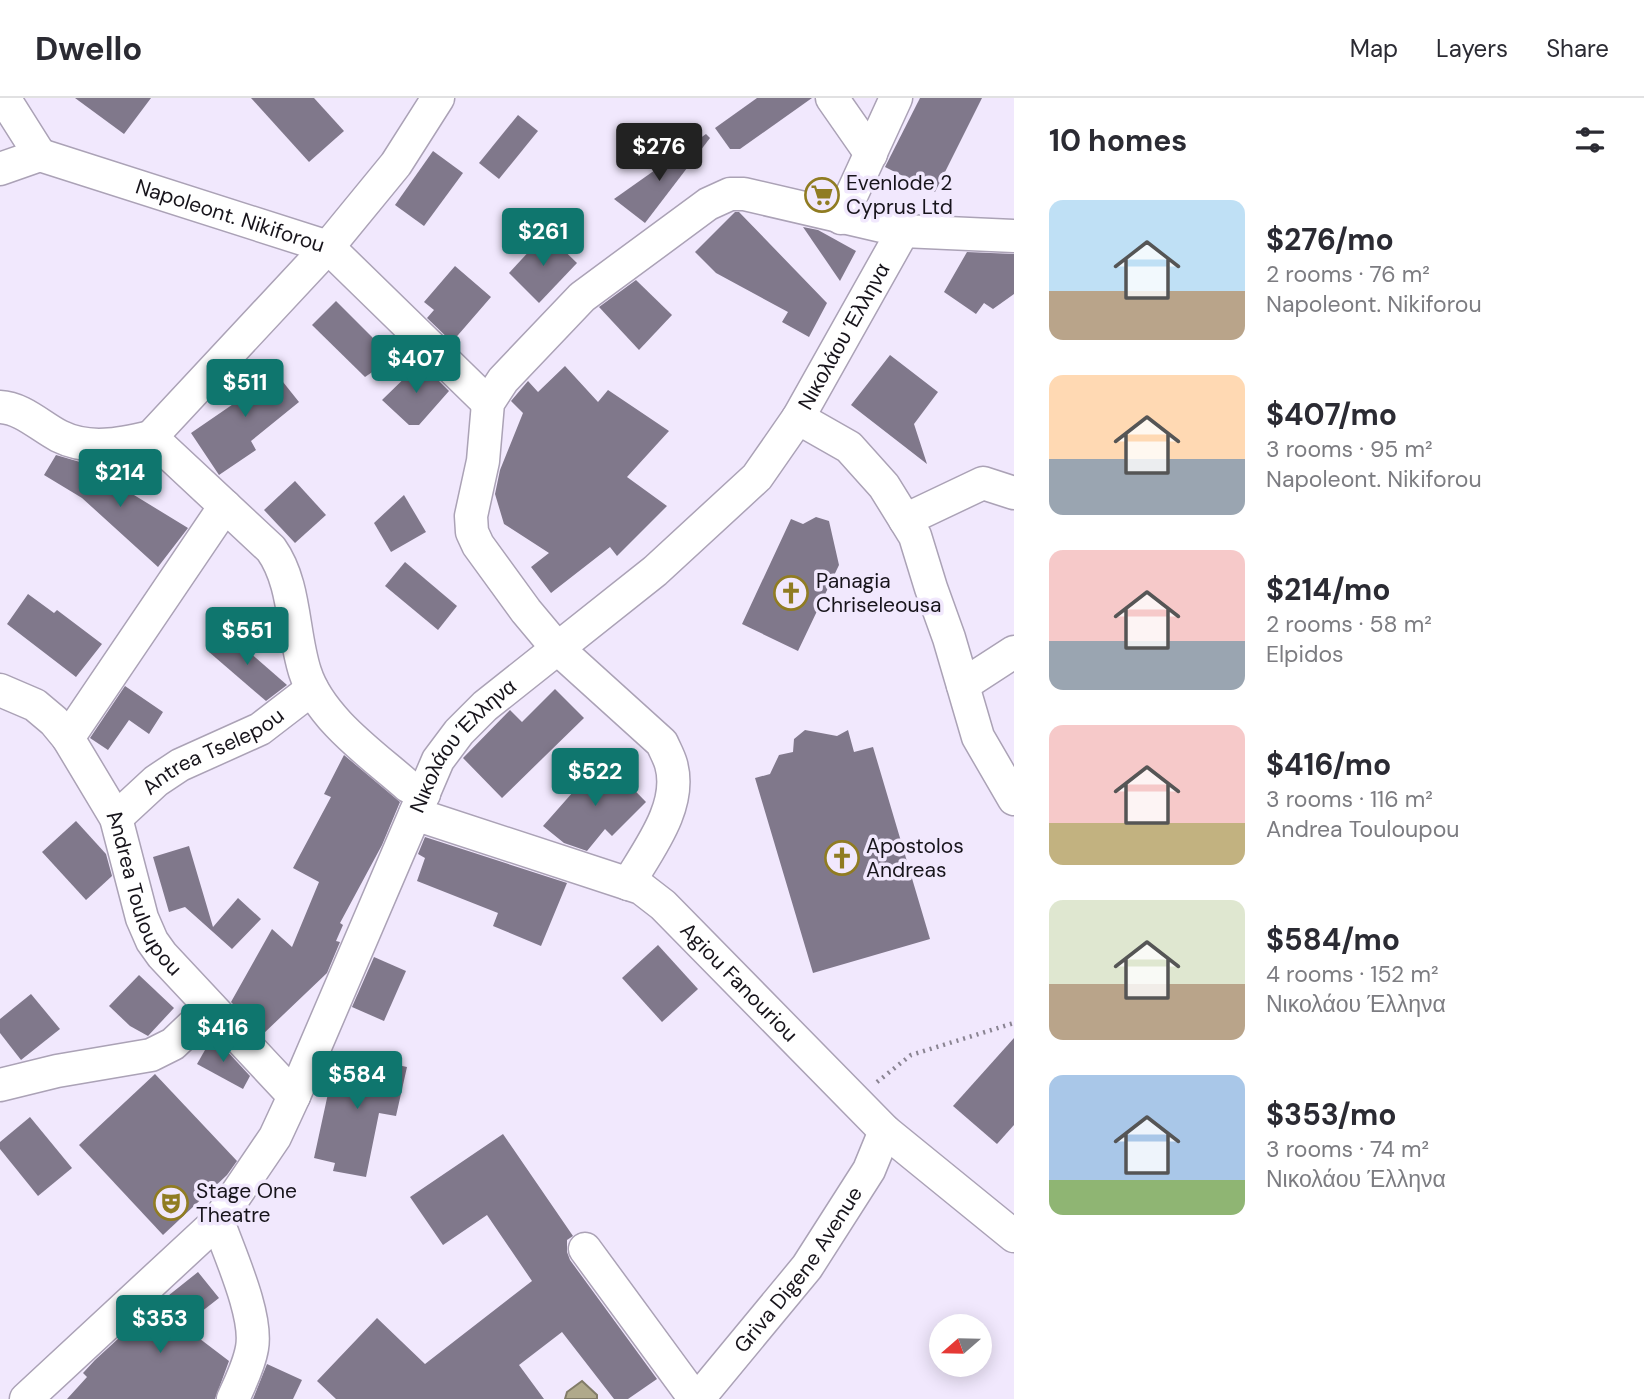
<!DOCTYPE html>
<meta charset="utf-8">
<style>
:root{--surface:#fff;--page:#f2f2f3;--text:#2b2b33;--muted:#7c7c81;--line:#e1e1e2;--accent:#0f766e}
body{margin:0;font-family:"DM Sans",sans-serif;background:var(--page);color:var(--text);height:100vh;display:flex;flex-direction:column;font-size:26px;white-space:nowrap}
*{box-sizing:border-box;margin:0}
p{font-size:23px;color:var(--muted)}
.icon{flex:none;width:38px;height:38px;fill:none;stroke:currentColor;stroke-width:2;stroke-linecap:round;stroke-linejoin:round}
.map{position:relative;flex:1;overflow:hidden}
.details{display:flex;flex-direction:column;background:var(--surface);width:630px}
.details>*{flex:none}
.needle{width:46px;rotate:250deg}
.fabs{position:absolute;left:929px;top:1216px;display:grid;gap:14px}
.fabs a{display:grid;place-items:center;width:63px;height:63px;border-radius:50%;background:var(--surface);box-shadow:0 4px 18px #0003;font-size:35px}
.price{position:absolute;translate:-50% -60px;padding:0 16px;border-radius:7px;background:var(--accent);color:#fff;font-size:23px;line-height:46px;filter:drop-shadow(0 2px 4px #0008)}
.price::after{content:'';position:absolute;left:50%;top:42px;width:21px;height:16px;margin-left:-10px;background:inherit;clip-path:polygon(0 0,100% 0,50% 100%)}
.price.current{background:#222;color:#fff}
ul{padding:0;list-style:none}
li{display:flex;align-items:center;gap:21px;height:175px;padding:0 35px}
li span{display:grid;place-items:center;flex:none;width:196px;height:140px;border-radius:14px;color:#555}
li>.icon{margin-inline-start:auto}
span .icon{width:84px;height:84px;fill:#fffc;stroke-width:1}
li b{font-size:30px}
h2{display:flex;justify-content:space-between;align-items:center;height:84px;padding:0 35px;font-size:30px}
header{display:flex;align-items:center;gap:42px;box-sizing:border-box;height:98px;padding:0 35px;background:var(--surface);border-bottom:2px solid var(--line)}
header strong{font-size:33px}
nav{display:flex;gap:38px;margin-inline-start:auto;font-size:24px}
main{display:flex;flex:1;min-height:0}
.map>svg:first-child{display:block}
.water{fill:#b0a98b;stroke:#827c69;stroke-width:2}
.building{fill:#80788b}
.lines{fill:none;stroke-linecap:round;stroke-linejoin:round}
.minor-casing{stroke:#aba2b6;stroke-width:35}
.path{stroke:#8a8492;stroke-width:4.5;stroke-dasharray:2 5;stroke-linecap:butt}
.minor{stroke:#fff;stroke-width:32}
.labels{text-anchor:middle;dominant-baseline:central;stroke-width:7;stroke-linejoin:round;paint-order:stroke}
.poi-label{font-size:21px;fill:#17141b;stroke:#f1e8fd;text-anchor:start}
.street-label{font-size:21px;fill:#17141b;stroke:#f1e8fd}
</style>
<header>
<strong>Dwello</strong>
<nav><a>Map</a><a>Layers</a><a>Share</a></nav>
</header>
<main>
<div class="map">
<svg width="1014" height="1301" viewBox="0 0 1014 1301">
<rect width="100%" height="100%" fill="#f1e8fd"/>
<!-- water -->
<polygon class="water" points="582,1283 597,1297 597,1301 565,1301 567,1294"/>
<!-- building -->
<g class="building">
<polygon points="75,0 151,0 124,36"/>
<polygon points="251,0 314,0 344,33 309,64"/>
<polygon points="757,0 812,0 740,51 730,51 715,30"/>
<polygon points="920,0 982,0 935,94 885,69"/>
<polygon points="518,17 538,33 499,81 479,65"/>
<polygon points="706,36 710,40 645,125 614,101"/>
<polygon points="433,53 463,75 424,128 395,107"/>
<polygon points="735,114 739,114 827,205 809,239 782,224 788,214 716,175 695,154"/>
<polygon points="803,129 818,132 856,153 840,183"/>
<polygon points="546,135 577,165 539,205 509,175"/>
<polygon points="967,154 1014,156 1014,196 993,211 984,205 976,216 944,194"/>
<polygon points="455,168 491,199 452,244 427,220 434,212 424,204"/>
<polygon points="636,182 672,217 639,252 599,209"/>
<polygon points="336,203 393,260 365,279 312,227"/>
<polygon points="403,247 449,293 419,327 409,327 382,302 418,267"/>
<polygon points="890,257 938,294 914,326 927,366 851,307"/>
<polygon points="267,264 299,304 251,343 256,352 219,377 191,335 242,300 235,291"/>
<polygon points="565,268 598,304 608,292 669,333 627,379 667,408 617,458 610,449 551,495 531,469 549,455 504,426 495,396 500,372 523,315 511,303 528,283 538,294"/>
<polygon points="56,357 80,364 188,430 158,469 82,400 44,377"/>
<polygon points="295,383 326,417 295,445 264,412"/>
<polygon points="404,397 426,434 391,454 374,425"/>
<polygon points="816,419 829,423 839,467 798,553 742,526 791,421 803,426"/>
<polygon points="405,464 457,508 438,532 385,488"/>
<polygon points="28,496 54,515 57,512 102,546 76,579 7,526"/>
<polygon points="226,534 287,587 266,603 209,554"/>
<polygon points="125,588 163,614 149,636 129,622 108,652 90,640"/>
<polygon points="555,591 584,620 502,700 463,660 510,612 522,624"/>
<polygon points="805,632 837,638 848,632 854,654 873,649 930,841 813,875 755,680 770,676 779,657 793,654 794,641"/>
<polygon points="344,657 400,704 382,747 340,825 343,827 336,843 340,844 327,875 262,937 231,904 272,831 292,849 319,784 293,770 331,699 324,696"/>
<polygon points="603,660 646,704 612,738 605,731 587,753 564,745 543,728"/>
<polygon points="76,723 106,756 112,778 86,802 42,754"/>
<polygon points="425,739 567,785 541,848 493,828 498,815 417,783 425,760 418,756"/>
<polygon points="189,748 213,829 238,800 261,821 232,851 185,809 169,814 153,759"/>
<polygon points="658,847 698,891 662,924 622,880"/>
<polygon points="374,859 406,873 384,923 352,909"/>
<polygon points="139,877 174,910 148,938 130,928 109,908"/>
<polygon points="31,896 60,931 21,962 0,935 0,921"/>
<polygon points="213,938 250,978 243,991 197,966"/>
<polygon points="1014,940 1014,1027 997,1046 953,1008"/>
<polygon points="337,954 407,969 396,1018 379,1015 366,1079 333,1073 335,1065 314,1060"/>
<polygon points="155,976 237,1063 227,1077 163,1137 79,1047"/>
<polygon points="30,1019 72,1070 38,1098 0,1051 0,1044"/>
<polygon points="503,1036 573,1138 567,1142 567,1154 570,1162 657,1281 628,1301 614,1301 562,1234 519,1267 544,1301 336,1301 317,1283 377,1220 425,1266 532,1183 487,1117 443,1147 410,1099"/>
<polygon points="198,1174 219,1200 183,1228 229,1263 215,1301 67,1301 87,1279 83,1275 95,1262 144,1217"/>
<polygon points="267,1266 302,1282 293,1301 253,1301"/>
</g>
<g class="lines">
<!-- minor casing -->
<g class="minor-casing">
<g id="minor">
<polyline points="4,0 40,57"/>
<polyline points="832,0 871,56"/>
<path id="s1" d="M0,71L40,57L328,149L488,305"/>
<polyline points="841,120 896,0"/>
<path d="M0,309C22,310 40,328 59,338C89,353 120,346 151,339"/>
<polyline points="798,320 849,349 884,388 915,438 931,490 949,540 978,639 1014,701"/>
<path d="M151,339L271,451C296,486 292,534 305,574C320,621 373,657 408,688L424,696"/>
<polyline points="151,339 328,149 396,66 438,0"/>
<polyline points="905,422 983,385 1014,395"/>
<polyline points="963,587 1014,554"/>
<path id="s2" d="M0,592L35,607L54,623L68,640L116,720L142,820L152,843L162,857L294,998"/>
<polyline points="68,640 225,408"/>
<path id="s3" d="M415,716L641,790L663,807L885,1033L1014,1138"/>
<path id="s4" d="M116,720L156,683L180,667L260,631L312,591"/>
<path d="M628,786C648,752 683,708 671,666C669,659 665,652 662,645L557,550L526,513L478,447L472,434L471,418L483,363L488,305L503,282L582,199L708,106L730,96H744L903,133L1014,138"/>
<polyline points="0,987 57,973 151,957 173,946 211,910"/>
<path d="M218,1123C229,1155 258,1217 252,1250C249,1268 240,1285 233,1301"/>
<polyline points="585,1151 695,1301"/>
<path id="s5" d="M26,1301L218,1123L275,1039L294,998L438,662L459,634L485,608L655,473L757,379L798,320L903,133"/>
<path id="s6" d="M698,1301L807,1169L869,1072L885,1033"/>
</g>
</g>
<!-- path -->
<polyline class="path" points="877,984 911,957 1014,925"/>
<!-- minor -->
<use href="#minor" class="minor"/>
</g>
<!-- icons -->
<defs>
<g id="supermarket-ring" transform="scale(1.75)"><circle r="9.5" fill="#f1e8fd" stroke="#907c22" stroke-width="1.5"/><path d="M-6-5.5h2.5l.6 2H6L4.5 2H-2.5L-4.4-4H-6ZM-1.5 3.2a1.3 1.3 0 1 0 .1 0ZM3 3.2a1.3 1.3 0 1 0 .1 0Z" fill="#907c22"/></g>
<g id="church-ring" transform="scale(1.75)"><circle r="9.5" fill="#f1e8fd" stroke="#907c22" stroke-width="1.5"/><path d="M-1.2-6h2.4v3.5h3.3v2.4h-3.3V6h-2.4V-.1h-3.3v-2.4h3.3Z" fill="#907c22"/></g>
<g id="theatre-ring" transform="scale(1.75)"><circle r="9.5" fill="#f1e8fd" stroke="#907c22" stroke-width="1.5"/><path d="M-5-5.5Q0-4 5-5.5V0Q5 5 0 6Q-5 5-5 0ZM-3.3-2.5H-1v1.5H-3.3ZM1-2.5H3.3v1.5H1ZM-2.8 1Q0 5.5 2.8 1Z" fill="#907c22"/></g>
</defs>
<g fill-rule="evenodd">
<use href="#supermarket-ring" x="822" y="97"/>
<use href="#church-ring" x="791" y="495"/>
<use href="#church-ring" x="842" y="760"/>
<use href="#theatre-ring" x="171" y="1105"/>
</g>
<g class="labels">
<!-- poi labels -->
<g class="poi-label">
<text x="846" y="85">Evenlode 2<tspan x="846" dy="24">Cyprus Ltd</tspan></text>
<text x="816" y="483">Panagia<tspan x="816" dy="24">Chriseleousa</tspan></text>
<text x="866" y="748">Apostolos<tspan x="866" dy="24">Andreas</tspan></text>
<text x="196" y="1093">Stage One<tspan x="196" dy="24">Theatre</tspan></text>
</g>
<!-- street labels -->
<g class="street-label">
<text stroke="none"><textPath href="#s1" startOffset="242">Napoleont. Nikiforou</textPath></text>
<text stroke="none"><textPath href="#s5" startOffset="1367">Νικολάου Έλληνα</textPath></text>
<text stroke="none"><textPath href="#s5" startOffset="800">Νικολάου Έλληνα</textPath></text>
<text stroke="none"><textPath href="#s4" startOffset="119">Antrea Tselepou</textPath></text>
<text stroke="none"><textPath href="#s2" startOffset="259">Andrea Touloupou</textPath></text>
<text stroke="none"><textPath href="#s3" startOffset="374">Agiou Fanouriou</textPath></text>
<text stroke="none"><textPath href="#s6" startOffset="164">Griva Digene Avenue</textPath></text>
</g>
</g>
</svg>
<div class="fabs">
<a><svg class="needle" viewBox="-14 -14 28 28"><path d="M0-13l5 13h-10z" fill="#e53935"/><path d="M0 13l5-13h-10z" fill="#7c7c81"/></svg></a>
</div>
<b class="price current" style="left:659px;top:85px">$276</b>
<b class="price" style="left:543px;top:170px">$261</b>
<b class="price" style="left:416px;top:297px">$407</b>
<b class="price" style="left:245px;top:321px">$511</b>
<b class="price" style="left:120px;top:411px">$214</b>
<b class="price" style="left:247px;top:569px">$551</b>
<b class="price" style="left:595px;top:710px">$522</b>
<b class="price" style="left:223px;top:966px">$416</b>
<b class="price" style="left:357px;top:1013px">$584</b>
<b class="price" style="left:160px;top:1257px">$353</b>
</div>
<section class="details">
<h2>10 homes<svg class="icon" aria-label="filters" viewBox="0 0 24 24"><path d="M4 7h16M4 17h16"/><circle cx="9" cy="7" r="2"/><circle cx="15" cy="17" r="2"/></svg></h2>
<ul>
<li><span style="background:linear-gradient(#bfe0f5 65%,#b9a48a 0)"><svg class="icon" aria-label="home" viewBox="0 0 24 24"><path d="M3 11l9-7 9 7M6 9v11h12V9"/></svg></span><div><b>$276/mo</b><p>2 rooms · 76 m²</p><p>Napoleont. Nikiforou</p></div></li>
<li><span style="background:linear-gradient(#ffd9b3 60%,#9aa5b1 0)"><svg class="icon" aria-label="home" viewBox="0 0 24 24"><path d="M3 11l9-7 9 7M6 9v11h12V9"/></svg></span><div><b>$407/mo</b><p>3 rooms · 95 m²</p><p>Napoleont. Nikiforou</p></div></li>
<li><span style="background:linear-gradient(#f6c9c9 65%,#9aa5b1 0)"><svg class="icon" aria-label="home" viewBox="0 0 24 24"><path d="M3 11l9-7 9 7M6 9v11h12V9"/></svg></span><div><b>$214/mo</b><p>2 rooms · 58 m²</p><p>Elpidos</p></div></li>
<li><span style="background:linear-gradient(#f6c9c9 70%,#c2b280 0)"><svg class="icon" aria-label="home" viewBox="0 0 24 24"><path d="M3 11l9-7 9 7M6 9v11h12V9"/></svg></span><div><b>$416/mo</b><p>3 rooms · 116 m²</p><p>Andrea Touloupou</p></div></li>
<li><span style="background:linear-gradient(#dfe7d0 60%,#b9a48a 0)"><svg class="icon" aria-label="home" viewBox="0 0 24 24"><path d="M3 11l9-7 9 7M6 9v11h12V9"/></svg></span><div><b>$584/mo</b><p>4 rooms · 152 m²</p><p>Νικολάου Έλληνα</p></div></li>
<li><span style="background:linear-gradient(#a9c7e8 75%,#8fb573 0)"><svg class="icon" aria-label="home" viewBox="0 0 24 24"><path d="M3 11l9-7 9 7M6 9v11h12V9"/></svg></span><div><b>$353/mo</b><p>3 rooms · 74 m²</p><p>Νικολάου Έλληνα</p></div></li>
</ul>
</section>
</main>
